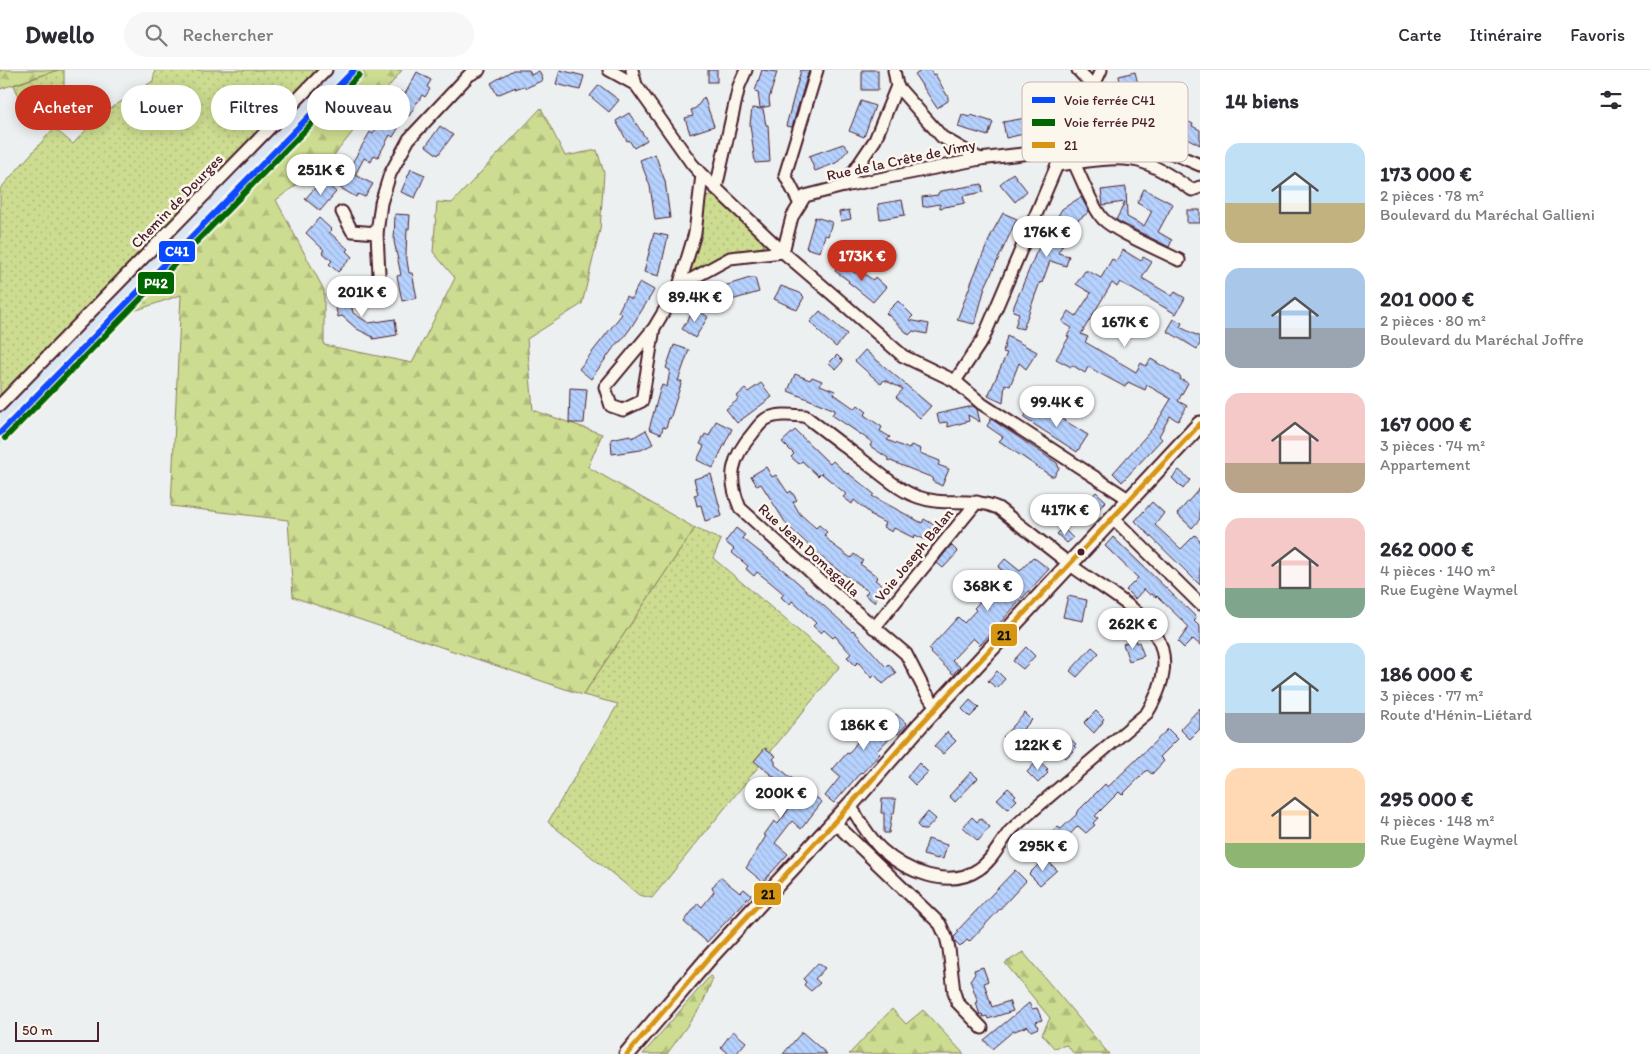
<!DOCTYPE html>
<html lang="fr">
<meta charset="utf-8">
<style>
:root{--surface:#fff;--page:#f7f7f7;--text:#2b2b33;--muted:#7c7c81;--line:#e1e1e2;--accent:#c8321e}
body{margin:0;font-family:Itim,sans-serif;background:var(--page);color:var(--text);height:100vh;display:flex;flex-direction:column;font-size:19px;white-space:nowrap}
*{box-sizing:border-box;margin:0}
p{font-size:16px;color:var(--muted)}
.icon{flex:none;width:28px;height:28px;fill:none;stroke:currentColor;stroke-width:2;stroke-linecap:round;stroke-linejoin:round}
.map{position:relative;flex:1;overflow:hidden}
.side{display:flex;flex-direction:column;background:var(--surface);width:450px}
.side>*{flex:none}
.guide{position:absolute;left:15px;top:15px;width:475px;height:45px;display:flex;gap:10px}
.scale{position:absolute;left:15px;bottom:12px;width:84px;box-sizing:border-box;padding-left:5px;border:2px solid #4a1f2b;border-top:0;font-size:14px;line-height:18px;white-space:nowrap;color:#4a1f2b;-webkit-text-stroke:4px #fbf7ec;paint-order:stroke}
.price{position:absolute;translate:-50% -42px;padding:0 11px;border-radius:18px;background:#fff;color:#222;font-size:16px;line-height:32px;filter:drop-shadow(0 1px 2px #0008)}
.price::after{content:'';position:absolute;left:50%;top:30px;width:15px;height:11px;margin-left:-8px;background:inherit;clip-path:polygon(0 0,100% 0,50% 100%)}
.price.selected{background:var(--accent);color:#fff}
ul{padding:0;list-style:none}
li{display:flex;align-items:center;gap:15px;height:125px;padding:0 25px}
li span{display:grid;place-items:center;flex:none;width:140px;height:100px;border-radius:15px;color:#555}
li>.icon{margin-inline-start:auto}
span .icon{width:60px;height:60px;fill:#fffc;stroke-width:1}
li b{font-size:21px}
h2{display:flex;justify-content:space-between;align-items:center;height:60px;padding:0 25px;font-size:21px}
.tag{padding:0 18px;border-radius:22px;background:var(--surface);box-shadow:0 2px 12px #0003;font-size:18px;line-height:45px}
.tag.selected{background:var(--accent);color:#fff}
header{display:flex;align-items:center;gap:30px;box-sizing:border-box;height:70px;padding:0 25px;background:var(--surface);border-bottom:1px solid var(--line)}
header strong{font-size:24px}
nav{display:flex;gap:28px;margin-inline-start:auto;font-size:18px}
.search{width:350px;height:45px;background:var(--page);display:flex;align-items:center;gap:12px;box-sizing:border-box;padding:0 18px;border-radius:28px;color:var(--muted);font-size:19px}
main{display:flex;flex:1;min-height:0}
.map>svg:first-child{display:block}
.built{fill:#dce7f4}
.grass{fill:url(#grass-dots);stroke:#8b7e5e}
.forest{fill:url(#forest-firs);stroke:#8b7e5e}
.building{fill:url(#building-back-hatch);stroke:#4a1f2b}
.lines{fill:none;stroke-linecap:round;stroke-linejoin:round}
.minor-casing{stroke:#4a1f2b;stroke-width:15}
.major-casing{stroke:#4a1f2b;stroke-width:19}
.minor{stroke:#fbf7ec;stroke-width:11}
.major{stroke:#fbf7ec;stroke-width:15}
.bus-1-casing{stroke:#fbf7ec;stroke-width:9}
.bus-1{stroke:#d69512;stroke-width:5}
.rail-1-casing{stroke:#fbf7ec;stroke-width:10}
.rail-2-casing{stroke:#fbf7ec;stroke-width:10}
.rail-1{stroke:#0749ff;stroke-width:6}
.rail-2{stroke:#060;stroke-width:6}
.bus-dot{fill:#4a1f2b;stroke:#fbf7ec;stroke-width:2}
.labels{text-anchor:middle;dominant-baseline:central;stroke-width:5;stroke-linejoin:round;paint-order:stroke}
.street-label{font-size:15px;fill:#4a1f2b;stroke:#fbf7ec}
.key{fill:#fbf7ec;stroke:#c6b6b2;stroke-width:1}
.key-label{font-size:14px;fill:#4a1f2b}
.line-badge{stroke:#fbf7ec;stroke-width:2}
.badge-label{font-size:14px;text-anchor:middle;font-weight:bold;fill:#fff}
.pale-badge-label{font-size:14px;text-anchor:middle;font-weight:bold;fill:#111}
</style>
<header>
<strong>Dwello</strong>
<div class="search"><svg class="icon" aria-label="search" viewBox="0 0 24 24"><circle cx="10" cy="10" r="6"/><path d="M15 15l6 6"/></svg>Rechercher</div>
<nav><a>Carte</a><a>Itinéraire</a><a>Favoris</a></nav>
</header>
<main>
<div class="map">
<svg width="1200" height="984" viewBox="0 0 1200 984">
<defs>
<pattern id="grass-dots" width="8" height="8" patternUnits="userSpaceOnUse" patternTransform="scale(1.25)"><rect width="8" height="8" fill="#ccdc90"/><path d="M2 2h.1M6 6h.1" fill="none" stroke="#b1bc7c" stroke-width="1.8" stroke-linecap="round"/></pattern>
<pattern id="forest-firs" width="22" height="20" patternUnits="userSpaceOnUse" patternTransform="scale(1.25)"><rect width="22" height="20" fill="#ccdc90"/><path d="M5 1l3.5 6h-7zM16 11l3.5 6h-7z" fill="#b1bc7c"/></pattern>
<pattern id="building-back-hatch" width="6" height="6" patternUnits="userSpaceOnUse" patternTransform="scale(1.25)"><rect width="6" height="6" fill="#b6d2ff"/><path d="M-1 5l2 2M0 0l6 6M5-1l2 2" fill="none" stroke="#9eb4db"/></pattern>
</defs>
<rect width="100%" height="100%" fill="#edf0f0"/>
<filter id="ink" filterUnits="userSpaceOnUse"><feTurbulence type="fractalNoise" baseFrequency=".02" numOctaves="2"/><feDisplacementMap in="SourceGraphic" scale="10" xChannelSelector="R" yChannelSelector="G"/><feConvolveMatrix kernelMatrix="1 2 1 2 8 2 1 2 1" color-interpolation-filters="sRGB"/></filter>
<g filter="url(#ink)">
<!-- built -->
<polygon class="built" points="334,0 365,0 0,375 0,343"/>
<!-- grass -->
<g class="grass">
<polygon points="58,0 64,0 64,24 36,43 22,35 14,15"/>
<polygon points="155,0 320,0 0,329 0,119 54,58 73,74 99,46 153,11"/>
<path d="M712,125L763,171L764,176C756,181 743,178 733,181C719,184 707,194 695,202H691L689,197L703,126Z"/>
<polygon points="695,458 721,470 713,488 840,596 652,828 639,825 548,752 618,634 583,625"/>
</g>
<!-- forest -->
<g class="forest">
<polygon points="0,0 58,0 0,19"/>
<polygon points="365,0 402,0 331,89 276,130 324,220 324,275 412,293 455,208 433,182 437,132 452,133 541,38 565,86 597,80 604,103 600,160 582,234 527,269 533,340 602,364 588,397 695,458 583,625 293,527 288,450 171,436 181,225 131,242"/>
<polygon points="1023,882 1109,984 1074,984 1067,975 1054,978 1042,964 1050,948 1005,893"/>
<polygon points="710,906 713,908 702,935 667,984 643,984"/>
<polygon points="892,939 906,954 923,940 964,984 849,984"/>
</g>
<!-- building -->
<g class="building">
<polygon points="513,0 529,0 531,5 539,1 543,10 526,18 524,16 515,19 516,17 497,25 491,13"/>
<polygon points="560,0 584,6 580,20 556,14"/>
<rect x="708" y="0" width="9" height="12"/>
<polygon points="762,0 777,2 769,29 770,36 760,38 758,22 755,21"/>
<polygon points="801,0 809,0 792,57 786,56"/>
<rect x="862" y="0" width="16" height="20"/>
<polygon points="922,0 930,0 933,5 935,4 948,27 948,31 937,38 915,5"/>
<polygon points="417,2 431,10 427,17 430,19 425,27 422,25 418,32 417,32 409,46 406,45 393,67 390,65 378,87 374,85 371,92 364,88 355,105 373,114 365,127 358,124 356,127 337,116 346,99 348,100 370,62 373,64 385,42 387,44 400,21 405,24"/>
<polygon points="1135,2 1139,18 1142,17 1144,27 1165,37 1163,40 1193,54 1192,56 1200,60 1200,75 1140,43 1137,40 1143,30 1127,33 1122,24 1119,6"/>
<polygon points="599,15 619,30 609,42 590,26"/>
<polygon points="704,27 714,56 690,64 685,48 693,46 691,40 696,38"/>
<polygon points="861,31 875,36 864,67 849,61"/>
<polygon points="752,38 763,39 766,55 768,55 770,92 755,93 750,54"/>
<polygon points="629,43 647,70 634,78 629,70 627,71 616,51"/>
<polygon points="962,45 970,47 971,45 993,52 988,66 958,57"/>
<polygon points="1026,48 1028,63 1006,68 1003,52"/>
<polygon points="440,56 453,65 438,85 426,76"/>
<polygon points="843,74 849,79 836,93 815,101 809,86"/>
<polygon points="655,84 665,111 670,148 655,150 650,116 640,90"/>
<polygon points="411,99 425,105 415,128 401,122"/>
<polygon points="1013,103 1027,121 1015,132 1000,114"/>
<polygon points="322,110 336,122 320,141 305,129"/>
<polygon points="982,114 983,122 963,126 965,133 940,138 940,134 923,137 922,127 938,125 938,123 941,121"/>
<polygon points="1126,117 1127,147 1144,156 1152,141 1137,133 1144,119 1173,134 1158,162 1172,170 1169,177 1116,150 1125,132 1103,135 1101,120"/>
<polygon points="1081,127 1089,142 1060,163 1067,167 1058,183 1069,186 1066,196 1050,191 1042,213 1040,212 1023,259 1015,257 1019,243 1013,241 1014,236 1036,183 1062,139"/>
<polygon points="902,130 905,145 880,149 878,134"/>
<polygon points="849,140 851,149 841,151 839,142"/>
<rect x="1187" y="140" width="13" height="13"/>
<polygon points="1003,143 1017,149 985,217 976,251 974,254 957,250 973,208 992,163"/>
<polygon points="395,144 410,145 409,159 407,159 406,184 409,203 412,203 417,228 402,231 397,206 401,205 394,171"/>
<polygon points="815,147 832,152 828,166 825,165 820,182 806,178"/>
<polygon points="319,148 332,160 329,162 348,179 346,181 352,187 338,202 329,194 332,191 322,182 324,180 306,163"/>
<polygon points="654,163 668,166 659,206 644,202"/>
<polygon points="1123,180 1141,191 1143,187 1152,192 1142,208 1172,226 1175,222 1185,228 1176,244 1120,212 1117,217 1112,213 1081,264 1088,267 1085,272 1136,302 1141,293 1146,296 1151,289 1181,307 1180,309 1188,313 1178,331 1187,336 1178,351 1170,346 1159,366 1162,369 1122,412 1113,403 1154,357 1171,329 1147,315 1145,320 1128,312 1125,317 1088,297 1085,303 1072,295 1071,297 1056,289 1069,267 1067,266 1072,258 1062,252 1069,241 1076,246 1091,223 1076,214 1085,201 1088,201 1101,208 1112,189 1116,191"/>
<polygon points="840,193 855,203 859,200 873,210 875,207 886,217 873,232 852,215 848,212 849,211 835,201"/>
<polygon points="750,208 755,208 759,222 728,231 724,216"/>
<polygon points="640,212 654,220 652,224 630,259 621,271 617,273 591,309 579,299 622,244 618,242 626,226 631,229"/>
<polygon points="781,216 800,223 804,227 797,240 774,229"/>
<polygon points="348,219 353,243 369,253 395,249 397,265 373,269 373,267 357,259 342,246 338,247 332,222"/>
<polygon points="898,231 913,246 909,250 929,254 927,264 913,261 909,265 886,243"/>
<polygon points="695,238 708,247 695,268 682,259"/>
<polygon points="820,241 847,264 836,277 817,260 818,259 810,252"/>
<polygon points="1174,249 1182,253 1180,257 1200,267 1200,274 1197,279 1167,261"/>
<polygon points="1007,266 1037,282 1026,299 1019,293 1010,316 1005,314 1003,333 988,326 1007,283 1003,282"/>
<polygon points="674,275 689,280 678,311 682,311 670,349 669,348 666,358 663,357 661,364 649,359 660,320 662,315 667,317 670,300 666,298"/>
<polygon points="865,280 931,336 920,348 896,327 903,319 884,310 881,314 855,291"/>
<polygon points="837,285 843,291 836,299 829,293"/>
<polygon points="795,304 810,310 812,307 822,311 820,315 835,321 834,324 855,339 858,335 867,342 864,345 882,357 880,361 890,367 887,370 909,379 911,375 921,379 920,383 940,391 938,395 949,399 942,416 932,411 933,408 888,390 888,388 870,376 872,372 832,345 835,340 788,321"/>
<polygon points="761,313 772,327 737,353 726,339 739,329 737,326 745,319 748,322"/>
<polygon points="570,318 587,319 584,353 569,353"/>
<polygon points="1031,335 1051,348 1054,344 1088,365 1077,382 1024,348"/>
<polygon points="973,336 977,339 980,352 968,345 969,351 948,357 947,352 939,353 937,344"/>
<polygon points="991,349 1057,393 1059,398 1054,406 1051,406 999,371 1003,367 987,356"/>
<polygon points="716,351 732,359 713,398 697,390 704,376 700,374 705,364 709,366"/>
<polygon points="646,360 653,374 641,380 612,384 611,369 630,365 632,368"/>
<polygon points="795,360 830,394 833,391 847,404 848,403 874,424 872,426 922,453 924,449 934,455 926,470 915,465 914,468 894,458 892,462 883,457 885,453 870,445 871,444 854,430 852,434 843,427 846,424 821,403 818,406 802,391 799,394 791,387 794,384 782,372"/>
<polygon points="766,397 772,407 776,405 788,423 791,421 797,430 793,432 800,444 816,458 819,455 827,462 824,465 832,474 851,488 854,484 858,487 863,491 860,494 878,507 875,510 885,517 874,532 865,525 868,521 828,493 787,455 761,414 757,416 751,406"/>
<polygon points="1179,400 1190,410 1183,419 1172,408"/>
<polygon points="711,404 722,446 705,451 701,435 697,436 696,431 694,425 698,424 694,409"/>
<polygon points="1200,418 1200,449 1192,458 1177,444"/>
<polygon points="1096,422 1106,431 1084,455 1074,446"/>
<polygon points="1152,432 1164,443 1155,455 1181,479 1195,465 1200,470 1200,515 1135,451"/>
<polygon points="736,458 745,465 742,468 787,503 852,561 853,560 886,597 889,594 896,603 883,614 875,605 872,608 858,592 855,595 847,587 851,584 835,566 833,568 824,560 821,563 813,556 816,553 792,531 790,534 785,531 781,527 784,524 770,512 757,502 754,506 746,499 748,496 731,482 734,479 725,472"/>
<polygon points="1063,458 1073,468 1067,473 1057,464"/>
<polygon points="1113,467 1194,545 1196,549 1194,551 1200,557 1200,575 1193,569 1184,578 1178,572 1189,557 1157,526 1156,527 1152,524 1150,525 1144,519 1135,529 1126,520 1138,508 1105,476"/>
<polygon points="951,475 958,482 943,498 937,493"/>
<polygon points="1033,487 1049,499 980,575 973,568 952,590 960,597 953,604 931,583 932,582 929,579 958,547 964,553 976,540 974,538 986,525 988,527 1005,508 999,503 1002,500 998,497 1005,489 1020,501"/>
<polygon points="1068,526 1087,530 1083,551 1063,547"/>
<polygon points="1135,569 1136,573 1139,572 1144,586 1129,591 1123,574"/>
<polygon points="1026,577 1035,586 1023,599 1013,591"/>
<polygon points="1092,577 1099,583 1077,607 1070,601"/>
<polygon points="997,601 1005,609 997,618 988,611"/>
<polygon points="970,630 979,638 970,647 962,639"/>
<polygon points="1200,638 1200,659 1190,669 1180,659"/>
<polygon points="1096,641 1104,649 1102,651 1103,652 1094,663 1084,653"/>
<polygon points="1025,643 1032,650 1009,673 1003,667"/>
<polygon points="866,644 875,652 883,644 890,650 896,644 907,654 898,664 895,662 877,681 880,684 862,703 861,702 834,733 825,726 840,707 832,700 847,683 849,684 861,666 853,659"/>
<polygon points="1168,659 1178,669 1160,687 1164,691 1152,704 1147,700 1122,725 1119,722 1095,746 1098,748 1093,753 1095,755 1086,763 1078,756 1051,784 1040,773 1058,757 1061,759 1077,744 1076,743 1105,714 1108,717"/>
<polygon points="947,662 956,671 943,684 934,676"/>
<polygon points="1067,666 1076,674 1074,676 1076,678 1066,688 1056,679"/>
<polygon points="765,678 776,686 773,689 775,691 775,695 822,732 801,759 792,751 775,773 788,784 763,812 746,798 766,766 764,765 774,751 778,754 790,737 783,730 790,720 754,691"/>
<polygon points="1038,690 1048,699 1046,701 1048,703 1038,713 1027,702"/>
<polygon points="919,693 928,702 915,715 907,707"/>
<polygon points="971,702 978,708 955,732 949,726"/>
<polygon points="1008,718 1016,725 1014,727 1017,730 1008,739 997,729"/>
<polygon points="882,729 896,729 894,744 892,744 889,763 884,763 884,743 881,743"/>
<polygon points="928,742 936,749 926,760 922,760 917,755"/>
<polygon points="972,747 977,752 980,748 990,757 978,771 963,757"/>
<polygon points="928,769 947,775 943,789 939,787 938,789 923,785"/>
<polygon points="1045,788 1057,800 1040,815 1029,804"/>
<polygon points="1015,800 1026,811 969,872 967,870 960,877 955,872 954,867 959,862 957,861"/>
<polygon points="720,807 740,823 744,819 751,825 707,872 684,852 698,833 702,837 714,822 712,818"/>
<polygon points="818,893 825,898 815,909 820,913 811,921 804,915 806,912 803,909"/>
<polygon points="983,897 988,911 984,913 992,937 1009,931 1013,941 988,949 987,946 983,947 982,944 980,945 976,933 978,932 970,910 975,904 974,900"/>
<polygon points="1029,933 1032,939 1037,938 1042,950 1036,952 1038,958 1031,961 1028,956 1012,962 992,979 984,970"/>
<polygon points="733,961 746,972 736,984 729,984 721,977"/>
<polygon points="802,962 827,984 783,984"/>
</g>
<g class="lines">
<!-- minor casing -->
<g class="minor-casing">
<g id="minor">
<polyline points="609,0 636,15"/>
<polyline points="632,0 636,15 692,94 702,105 783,182 846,236 903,286 955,311 982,334 1130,430"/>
<polyline points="1078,0 1093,16 1108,42 1129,60 1153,75 1200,95"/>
<polyline points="897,16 942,67 980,89"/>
<path d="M1074,93C1082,109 1092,137 1103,149C1116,162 1160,180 1179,190"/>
<path d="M1057,95C1083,92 1120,84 1145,93C1162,99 1177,110 1192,120L1200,117"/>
<polyline points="844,116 875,70 897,16 894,0"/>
<polyline points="716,118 739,16 746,0"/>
<polyline points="800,134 785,105 817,0"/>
<polyline points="342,142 352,161 377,163"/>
<polyline points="679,216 730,188 783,182 792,147 805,126 844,116 980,89 1064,79"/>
<polyline points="380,225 377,163 381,133 390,104 409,69 469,5 479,0"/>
<polyline points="654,258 642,331 623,340 611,336 605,317 654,258 679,216 695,163 702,105"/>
<polyline points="955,311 983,269 1057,95 1101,0"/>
<polyline points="0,335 326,0"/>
<polyline points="1113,448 1200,534"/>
<polyline points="874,558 977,432"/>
<path d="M850,735C859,750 868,766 881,779C905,801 949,820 979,799C993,790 1000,773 1010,761C1015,756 1020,752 1024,748L1147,643C1195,565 1131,538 1076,499C1050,479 1024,458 998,438C970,426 945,437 918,427C900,421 885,407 869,395C848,379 826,362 805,346C792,345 778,343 766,349C761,352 756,359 753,363C731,388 727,408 740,438L826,516L906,584L925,621L932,631L939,635"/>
<polyline points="834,752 940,854 946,867 949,879 954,922 957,932 982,958"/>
</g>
</g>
<!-- major casing -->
<g class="major-casing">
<polyline id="major" points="627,984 709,888 850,735 921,654 1200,354"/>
</g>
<!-- minor -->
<use href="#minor" class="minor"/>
<!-- major -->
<use href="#major" class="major"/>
<!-- bus-1 casing -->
<g class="bus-1-casing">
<polyline id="bus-1" points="627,984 709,888 850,735 921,654 1200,354"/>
</g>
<!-- bus-1 -->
<use href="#bus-1" class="bus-1"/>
<!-- rail-1 casing -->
<g class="rail-1-casing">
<polyline id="rail-1" points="0,363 354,0"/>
</g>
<!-- rail-2 casing -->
<g class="rail-2-casing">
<polyline id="rail-2" points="5,368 359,5"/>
</g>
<!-- rail-1 -->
<use href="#rail-1" class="rail-1"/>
<!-- rail-2 -->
<use href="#rail-2" class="rail-2"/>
</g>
</g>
<!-- markers -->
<circle class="bus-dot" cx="1081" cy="482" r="4.5"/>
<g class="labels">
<!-- street labels -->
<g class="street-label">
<text transform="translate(901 90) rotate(-12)">Rue de la Crête de Vimy</text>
<text transform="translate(177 131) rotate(-46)">Chemin de Dourges</text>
<text transform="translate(809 480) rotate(42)">Rue Jean Domagalla</text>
<text transform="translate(914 485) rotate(-51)">Voie Joseph Balan</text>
</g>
</g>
<!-- legend -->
<rect x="1022" y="12" width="166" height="80" rx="8" class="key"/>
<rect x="1032" y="27" width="23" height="6" fill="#0749ff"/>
<rect x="1032" y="49" width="23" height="7" fill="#060"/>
<rect x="1032" y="72" width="23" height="6" fill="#d69512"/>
<g class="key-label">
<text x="1064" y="35">Voie ferrée C41</text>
<text x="1064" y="57">Voie ferrée P42</text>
<text x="1064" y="80">21</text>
</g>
<g class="line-badge">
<rect x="158" y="170" width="38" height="23" rx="5" fill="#0749ff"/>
<rect x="137" y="201" width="38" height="24" rx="5" fill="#060"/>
<rect x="990" y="553" width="28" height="24" rx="5" fill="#d69512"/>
<rect x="753" y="812" width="29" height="24" rx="5" fill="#d69512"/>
</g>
<g class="badge-label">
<text x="177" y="186">C41</text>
<text x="156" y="218">P42</text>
</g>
<g class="pale-badge-label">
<text x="1004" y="570">21</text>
<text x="768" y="829">21</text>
</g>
</svg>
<div class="scale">50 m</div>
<b class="price" style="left:321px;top:126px">251K €</b>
<b class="price" style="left:1047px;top:188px">176K €</b>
<b class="price selected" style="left:862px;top:212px">173K €</b>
<b class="price" style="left:362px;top:248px">201K €</b>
<b class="price" style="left:695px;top:253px">89.4K €</b>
<b class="price" style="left:1125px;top:278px">167K €</b>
<b class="price" style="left:1057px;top:358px">99.4K €</b>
<b class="price" style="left:1065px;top:466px">417K €</b>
<b class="price" style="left:988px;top:542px">368K €</b>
<b class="price" style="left:1133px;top:580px">262K €</b>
<b class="price" style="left:864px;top:681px">186K €</b>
<b class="price" style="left:1038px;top:701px">122K €</b>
<b class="price" style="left:781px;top:749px">200K €</b>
<b class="price" style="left:1043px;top:802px">295K €</b>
<div class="guide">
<a class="tag selected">Acheter</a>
<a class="tag">Louer</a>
<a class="tag">Filtres</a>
<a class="tag">Nouveau</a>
</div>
</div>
<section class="side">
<h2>14 biens<svg class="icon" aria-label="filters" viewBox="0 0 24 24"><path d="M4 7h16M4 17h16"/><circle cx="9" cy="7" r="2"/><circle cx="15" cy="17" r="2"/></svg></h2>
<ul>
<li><span style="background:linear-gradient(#bfe0f5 60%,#c2b280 0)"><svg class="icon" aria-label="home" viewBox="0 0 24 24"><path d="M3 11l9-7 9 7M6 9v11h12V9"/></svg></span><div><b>173 000 €</b><p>2 pièces · 78 m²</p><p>Boulevard du Maréchal Gallieni</p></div></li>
<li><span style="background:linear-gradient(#a9c7e8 60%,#9aa5b1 0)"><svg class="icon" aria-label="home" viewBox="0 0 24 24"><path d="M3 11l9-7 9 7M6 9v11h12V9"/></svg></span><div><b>201 000 €</b><p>2 pièces · 80 m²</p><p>Boulevard du Maréchal Joffre</p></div></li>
<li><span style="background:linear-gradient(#f6c9c9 70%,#b9a48a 0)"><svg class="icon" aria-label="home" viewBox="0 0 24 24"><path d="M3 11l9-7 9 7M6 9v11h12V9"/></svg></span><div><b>167 000 €</b><p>3 pièces · 74 m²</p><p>Appartement</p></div></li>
<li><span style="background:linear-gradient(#f6c9c9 70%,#7fa58c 0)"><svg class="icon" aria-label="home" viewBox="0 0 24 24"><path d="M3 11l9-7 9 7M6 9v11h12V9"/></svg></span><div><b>262 000 €</b><p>4 pièces · 140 m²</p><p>Rue Eugène Waymel</p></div></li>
<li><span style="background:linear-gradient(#bfe0f5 70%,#9aa5b1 0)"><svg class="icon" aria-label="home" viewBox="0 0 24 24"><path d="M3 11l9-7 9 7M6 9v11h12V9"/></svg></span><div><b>186 000 €</b><p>3 pièces · 77 m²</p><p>Route d'Hénin-Liétard</p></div></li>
<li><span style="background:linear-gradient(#ffd9b3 75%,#8fb573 0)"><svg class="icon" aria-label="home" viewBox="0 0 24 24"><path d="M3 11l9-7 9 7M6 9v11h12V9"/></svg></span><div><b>295 000 €</b><p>4 pièces · 148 m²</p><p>Rue Eugène Waymel</p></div></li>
</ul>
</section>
</main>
